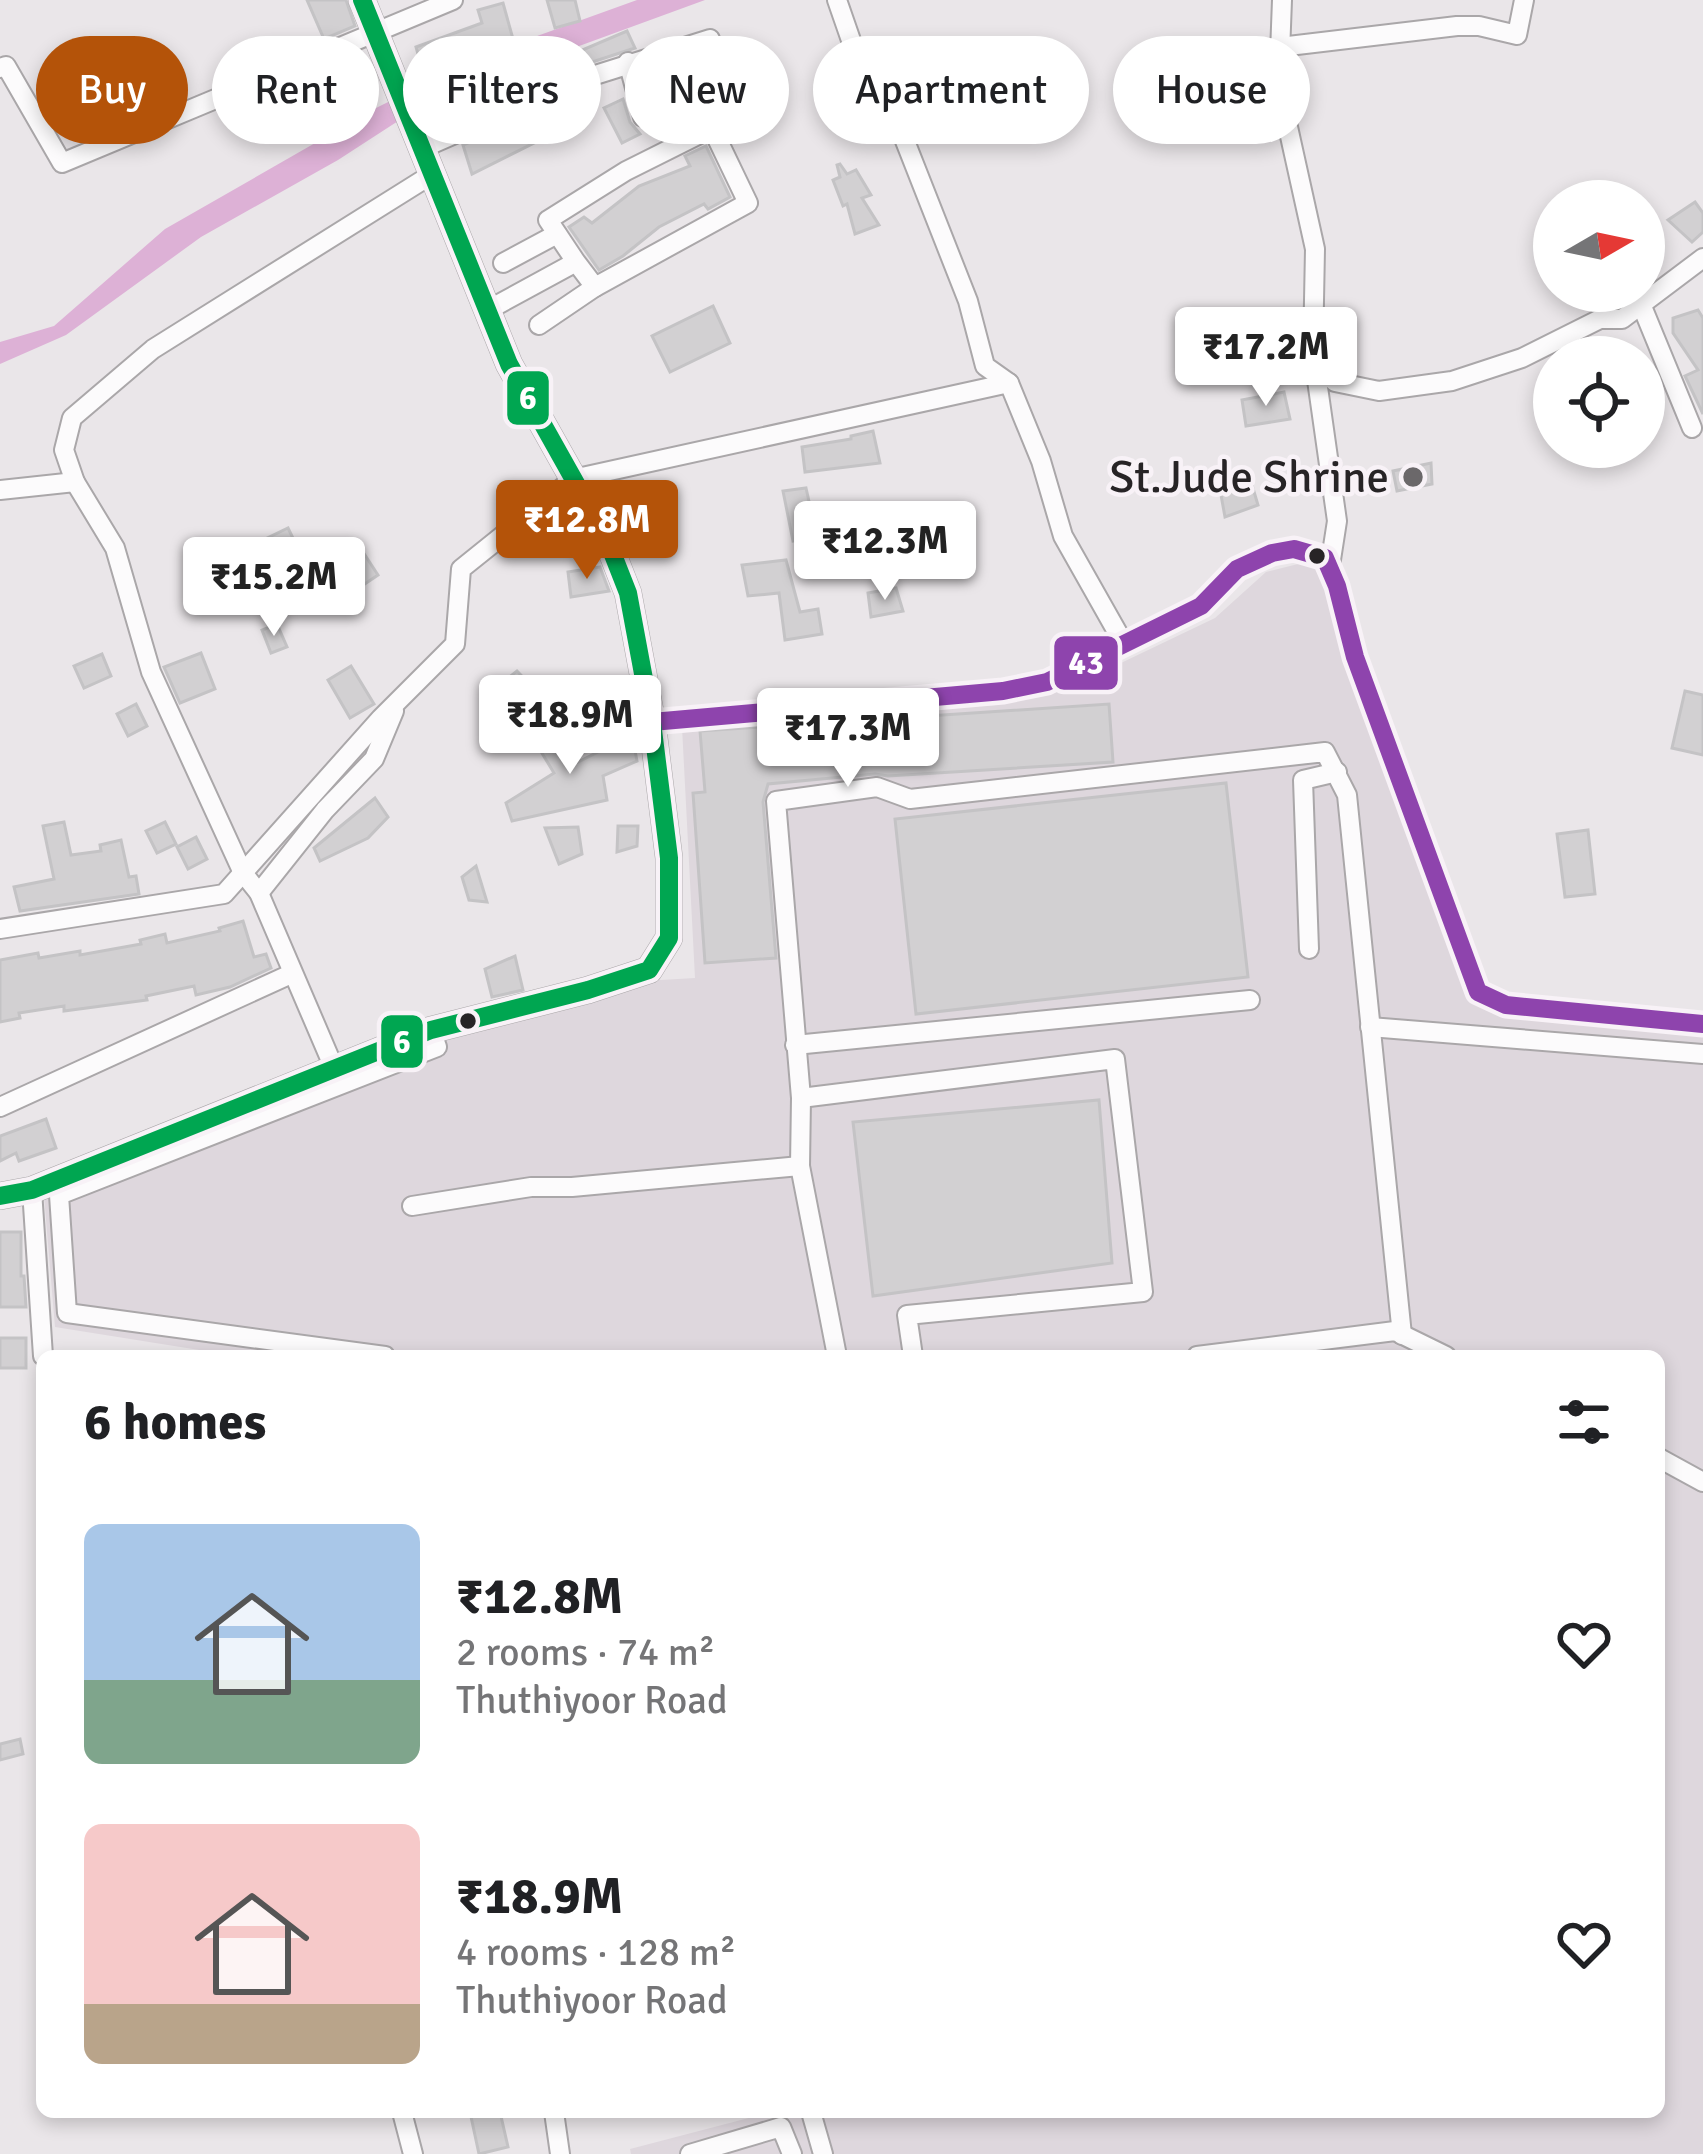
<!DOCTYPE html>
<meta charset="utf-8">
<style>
:root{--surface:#fff;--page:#f2f2f2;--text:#202124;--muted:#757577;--accent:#b45309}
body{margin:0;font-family:Signika,sans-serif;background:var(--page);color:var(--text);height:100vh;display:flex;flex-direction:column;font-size:45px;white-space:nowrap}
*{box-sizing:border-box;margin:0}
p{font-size:39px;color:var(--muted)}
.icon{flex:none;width:66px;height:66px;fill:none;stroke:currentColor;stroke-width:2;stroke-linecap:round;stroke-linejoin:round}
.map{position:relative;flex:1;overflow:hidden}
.panel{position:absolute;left:36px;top:1350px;width:1629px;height:768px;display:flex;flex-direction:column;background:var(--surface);border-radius:18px;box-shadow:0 6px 18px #0003}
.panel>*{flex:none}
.banner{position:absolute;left:36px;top:36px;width:1632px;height:108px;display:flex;gap:24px}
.needle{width:78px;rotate:81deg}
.tools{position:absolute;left:1533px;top:180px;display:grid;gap:24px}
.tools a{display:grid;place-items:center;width:132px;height:132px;border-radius:50%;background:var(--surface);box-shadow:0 6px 18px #0003;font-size:60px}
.price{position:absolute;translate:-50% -102px;padding:0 27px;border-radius:12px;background:#fff;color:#222;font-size:39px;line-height:78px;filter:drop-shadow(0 3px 6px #0008)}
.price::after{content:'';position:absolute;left:50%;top:72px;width:36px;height:27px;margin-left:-18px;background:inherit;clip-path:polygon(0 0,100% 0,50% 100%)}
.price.selected{background:var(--accent);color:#fff}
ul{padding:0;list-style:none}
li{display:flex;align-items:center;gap:36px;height:300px;padding:0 48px}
li span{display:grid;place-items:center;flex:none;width:336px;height:240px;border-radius:18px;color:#555}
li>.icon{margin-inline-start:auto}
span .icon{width:144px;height:144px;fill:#fffc;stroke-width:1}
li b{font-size:51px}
h2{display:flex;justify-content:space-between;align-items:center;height:144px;padding:0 48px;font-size:51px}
.tag{padding:0 42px;border-radius:54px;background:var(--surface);box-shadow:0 6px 18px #0003;font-size:42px;line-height:108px}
.tag.selected{background:var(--accent);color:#fff}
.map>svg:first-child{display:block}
.built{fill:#ded7dd}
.water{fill:#ddb1d6}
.building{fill:#d2d0d2;stroke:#c4c3c5;stroke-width:3}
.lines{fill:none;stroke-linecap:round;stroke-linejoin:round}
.minor-casing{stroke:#aaa7a9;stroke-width:22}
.major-casing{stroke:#aaa7a9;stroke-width:28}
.minor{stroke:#fcfbfc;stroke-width:18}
.major{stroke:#fcfbfc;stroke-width:24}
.bus-1-casing{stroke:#f8f2f7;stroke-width:27}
.bus-2-casing{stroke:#f8f2f7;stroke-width:27}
.bus-1{stroke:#8e44ad;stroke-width:18}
.bus-2{stroke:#00a651;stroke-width:18}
.poi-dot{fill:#6b686a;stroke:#f8f2f7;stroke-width:4.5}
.bus-dot{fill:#272426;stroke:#f8f2f7;stroke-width:4.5}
.labels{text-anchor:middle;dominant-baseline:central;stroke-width:9;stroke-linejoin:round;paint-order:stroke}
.poi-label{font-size:45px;fill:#272426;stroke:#f8f2f7;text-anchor:end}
.line-badge{stroke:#f8f2f7;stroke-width:4.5}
.badge-label{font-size:33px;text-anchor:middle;font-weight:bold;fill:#fff}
</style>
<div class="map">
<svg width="1703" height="2154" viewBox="0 0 1703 2154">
<rect width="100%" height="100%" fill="#eae6e9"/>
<!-- built -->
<polygon class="built" points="1306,562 1323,572 1476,1005 1703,1029 1703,2154 631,2154 630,2149 772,2112 1659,2112 1659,1356 237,1356 55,1327 44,1196 428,1039 626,982 695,978 682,727 995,705 1075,685 1215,618 1266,572"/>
<!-- water -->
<polygon class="water" points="637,0 705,0 429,101 338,160 201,237 66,335 0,364 0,342 54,326 165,229 378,107 479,57"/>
<!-- building -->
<g class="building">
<polygon points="307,0 346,0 355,26 324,39"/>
<polygon points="547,0 575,0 580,21 555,28"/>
<polygon points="503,3 513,39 480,48 484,61 450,70 451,75 426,83 416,47 482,23 478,10"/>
<polygon points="627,31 635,48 571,69 452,121 446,108"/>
<polygon points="702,67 719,102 676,122 659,88"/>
<polygon points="623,99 630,122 640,134 622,143 604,108"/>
<polygon points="551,107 562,129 472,174 463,145"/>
<polygon points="706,146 730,197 708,209 704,204 659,227 623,256 599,270 569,227 584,217 592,223 639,186 690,166 685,156"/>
<polygon points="840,164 847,174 856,170 871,195 862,198 879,225 855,234 847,204 843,206 833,180 840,177 837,165"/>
<polygon points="1695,202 1703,213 1703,232 1692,242 1668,220"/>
<polygon points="713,306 730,343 670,372 652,336"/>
<polygon points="1698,310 1703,318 1703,414 1685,376 1698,370 1673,333 1673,318"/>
<polygon points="1284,392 1290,419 1246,426 1242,400"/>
<polygon points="873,431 880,463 805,472 802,447 851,439 851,436"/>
<polygon points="1431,463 1432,484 1397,491 1393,471"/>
<polygon points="1252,485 1258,505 1225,517 1221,495"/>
<polygon points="806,488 817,537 793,541 783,491"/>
<polygon points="288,528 306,565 273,581 255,544"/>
<polygon points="363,552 378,575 350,594 335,571"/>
<polygon points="786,560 800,612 818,609 822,634 785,640 779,593 748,596 742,565"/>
<polygon points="600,567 609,591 571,597 568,572"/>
<polygon points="896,588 903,611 871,617 868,593"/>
<polygon points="277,624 287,647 271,653 262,630"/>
<polygon points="201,653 215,689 180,703 164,667"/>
<polygon points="102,654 111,676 84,688 74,666"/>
<polygon points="351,666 374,704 350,718 328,680"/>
<polygon points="517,671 540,695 516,717 497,687"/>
<polygon points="1685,691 1703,695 1703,755 1672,748"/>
<polygon points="136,704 147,726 128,736 117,714"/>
<polygon points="1109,704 1113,762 888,776 875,774 768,784 763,802 776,958 705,963 693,793 705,792 700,731"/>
<polygon points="556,726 578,762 610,746 633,740 637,761 603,776 607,800 512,821 506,803 554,773 534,740"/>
<polygon points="1226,783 1248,977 916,1014 895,819"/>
<polygon points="375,798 388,817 368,838 320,861 314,848"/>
<polygon points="64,822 71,855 101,851 100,845 121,840 129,877 136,876 139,894 20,911 14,887 54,879 43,826"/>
<polygon points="165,822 176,844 157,853 146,831"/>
<polygon points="618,826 638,826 637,846 617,852"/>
<polygon points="578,827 582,854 559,864 545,828"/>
<polygon points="1588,830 1595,894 1565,897 1557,834"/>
<polygon points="196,837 207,859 188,869 177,847"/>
<polygon points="476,866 487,902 469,900 462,877"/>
<polygon points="243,921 254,957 266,954 271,968 230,987 196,995 194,986 146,996 147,1000 64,1011 64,1006 19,1013 20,1018 0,1022 0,960 38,953 39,958 80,951 80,955 141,944 140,940 165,934 167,943 220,931 219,928"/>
<polygon points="515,956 523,990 492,997 485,969"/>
<polygon points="1099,1100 1112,1263 873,1296 853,1122"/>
<polygon points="46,1119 56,1148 19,1161 16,1153 0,1161 0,1136"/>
<polygon points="0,1232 21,1232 21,1276 24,1276 26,1307 0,1307"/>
<rect x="0" y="1338" width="26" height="30"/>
<polygon points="20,1739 23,1754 0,1760 0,1744"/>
<polygon points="470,2112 500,2112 508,2147 479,2154"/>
</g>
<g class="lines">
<!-- minor casing -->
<g class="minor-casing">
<g id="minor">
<polyline points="837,0 862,72 894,113 968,301 985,366 1009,383 1041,461 1063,536 1124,644"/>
<polyline points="1282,0 1280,53 1284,109 1315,249 1313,352 1337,521 1330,566"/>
<polyline points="1280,47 1457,26 1479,26 1517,35 1524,0"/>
<polyline points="628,62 643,117"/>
<polyline points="0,68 6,66 62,163 453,0"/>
<polyline points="423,148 576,81 710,39 719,71"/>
<polyline points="503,263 557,234"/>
<polyline points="1641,304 1692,428"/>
<polyline points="488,310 576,262 548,220 626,171 712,128 748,203 595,287 576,262"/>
<polyline points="539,325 595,287"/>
<polyline points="1315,365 1335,382 1379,391 1452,381 1522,358 1600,319 1622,319 1703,258"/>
<polyline points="75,482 115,548 151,672 243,873 259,893 334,1068"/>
<polyline points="0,490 75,482 64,450 72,418 153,349 434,173"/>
<polyline points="652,722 1003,691 1047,682 1201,606 1237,569 1272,553 1294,549 1325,558 1337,586 1355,657 1478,992 1506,1005 1703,1024"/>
<polyline points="259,893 325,810 374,759 394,711"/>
<polyline points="0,929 224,894 381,718 455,644 461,569 573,479 1009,383"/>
<polyline points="1309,949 1303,780 1337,772"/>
<polyline points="1370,1027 1703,1054"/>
<polyline points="795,1045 1250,1000"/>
<polyline points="801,1098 1115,1059 1143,1292 907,1315 913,1356"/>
<polyline points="0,1107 291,974"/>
<polyline points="32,1190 43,1356"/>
<polyline points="412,1206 531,1187 572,1187 800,1166"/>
<polyline points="385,1356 67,1313 59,1195 437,1047 431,1030"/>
<polyline points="837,1356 800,1166 801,1098 776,801 877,787 910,799 1325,752 1347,795 1402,1335"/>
<polyline points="1197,1356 1395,1331 1446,1356"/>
<polyline points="1659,1458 1703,1482"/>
<polyline points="402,2112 413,2154"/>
<polyline points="554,2112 560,2154"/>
<polyline points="811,2112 823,2154"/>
<polyline points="690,2154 781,2127 792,2154"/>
</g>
</g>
<!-- major casing -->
<g class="major-casing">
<polyline id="major" points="0,1196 32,1190 431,1030 588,990 649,970 669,938 669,858 652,722 628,593 606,537 509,364 362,0"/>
</g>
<!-- minor -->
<use href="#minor" class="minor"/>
<!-- major -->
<use href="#major" class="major"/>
<!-- bus-1 casing -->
<g class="bus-1-casing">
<polyline id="bus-1" points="652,722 1003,691 1047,682 1201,606 1237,569 1272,553 1294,549 1325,558 1337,586 1355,657 1478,992 1506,1005 1703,1024"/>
</g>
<!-- bus-2 casing -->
<g class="bus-2-casing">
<polyline id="bus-2" points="0,1196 32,1190 431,1030 588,990 649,970 669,938 669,858 652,722 628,593 606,537 509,364 362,0"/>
</g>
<!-- bus-1 -->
<use href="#bus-1" class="bus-1"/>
<!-- bus-2 -->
<use href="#bus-2" class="bus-2"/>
</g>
<!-- markers -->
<circle class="poi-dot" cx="1413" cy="477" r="12"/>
<g class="bus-dot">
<circle cx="1317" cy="556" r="10"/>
<circle cx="468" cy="1021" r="10"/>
</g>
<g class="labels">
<!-- poi labels -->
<g class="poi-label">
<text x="1389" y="477">St.Jude Shrine</text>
</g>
</g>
<g class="line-badge">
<rect x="505" y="369" width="46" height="58" rx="12" fill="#00a651"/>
<rect x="1052" y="634" width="68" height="58" rx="12" fill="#8e44ad"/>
<rect x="379" y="1013" width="46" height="57" rx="12" fill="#00a651"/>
</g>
<g class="badge-label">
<text x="528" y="409">6</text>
<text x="1086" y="674">43</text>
<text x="402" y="1053">6</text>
</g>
</svg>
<div class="tools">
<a><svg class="needle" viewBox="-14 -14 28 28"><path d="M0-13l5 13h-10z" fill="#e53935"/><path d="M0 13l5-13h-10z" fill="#757577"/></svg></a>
<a><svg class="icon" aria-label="locate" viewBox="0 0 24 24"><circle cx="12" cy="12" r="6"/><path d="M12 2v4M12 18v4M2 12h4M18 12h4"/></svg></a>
</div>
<b class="price" style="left:1266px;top:409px">₹17.2M</b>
<b class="price selected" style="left:587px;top:582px">₹12.8M</b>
<b class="price" style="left:885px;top:603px">₹12.3M</b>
<b class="price" style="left:274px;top:639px">₹15.2M</b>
<b class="price" style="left:570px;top:777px">₹18.9M</b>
<b class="price" style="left:848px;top:790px">₹17.3M</b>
<div class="banner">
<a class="tag selected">Buy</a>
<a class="tag">Rent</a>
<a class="tag">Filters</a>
<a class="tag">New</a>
<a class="tag">Apartment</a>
<a class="tag">House</a>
</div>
<section class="panel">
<h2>6 homes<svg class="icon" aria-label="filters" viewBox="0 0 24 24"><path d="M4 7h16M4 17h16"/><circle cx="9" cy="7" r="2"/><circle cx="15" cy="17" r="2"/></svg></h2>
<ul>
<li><span style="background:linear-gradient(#a9c7e8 65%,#7fa58c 0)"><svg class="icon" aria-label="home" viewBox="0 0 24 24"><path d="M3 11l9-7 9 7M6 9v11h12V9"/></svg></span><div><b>₹12.8M</b><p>2 rooms · 74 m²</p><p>Thuthiyoor Road</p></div><svg class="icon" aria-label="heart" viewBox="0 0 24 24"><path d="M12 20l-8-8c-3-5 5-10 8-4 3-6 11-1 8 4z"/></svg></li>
<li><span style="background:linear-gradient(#f6c9c9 75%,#b9a48a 0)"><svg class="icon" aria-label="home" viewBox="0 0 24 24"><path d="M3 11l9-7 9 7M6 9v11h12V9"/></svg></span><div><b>₹18.9M</b><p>4 rooms · 128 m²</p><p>Thuthiyoor Road</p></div><svg class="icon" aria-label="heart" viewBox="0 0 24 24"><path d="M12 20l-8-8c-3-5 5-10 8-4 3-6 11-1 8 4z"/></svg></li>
</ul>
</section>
</div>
